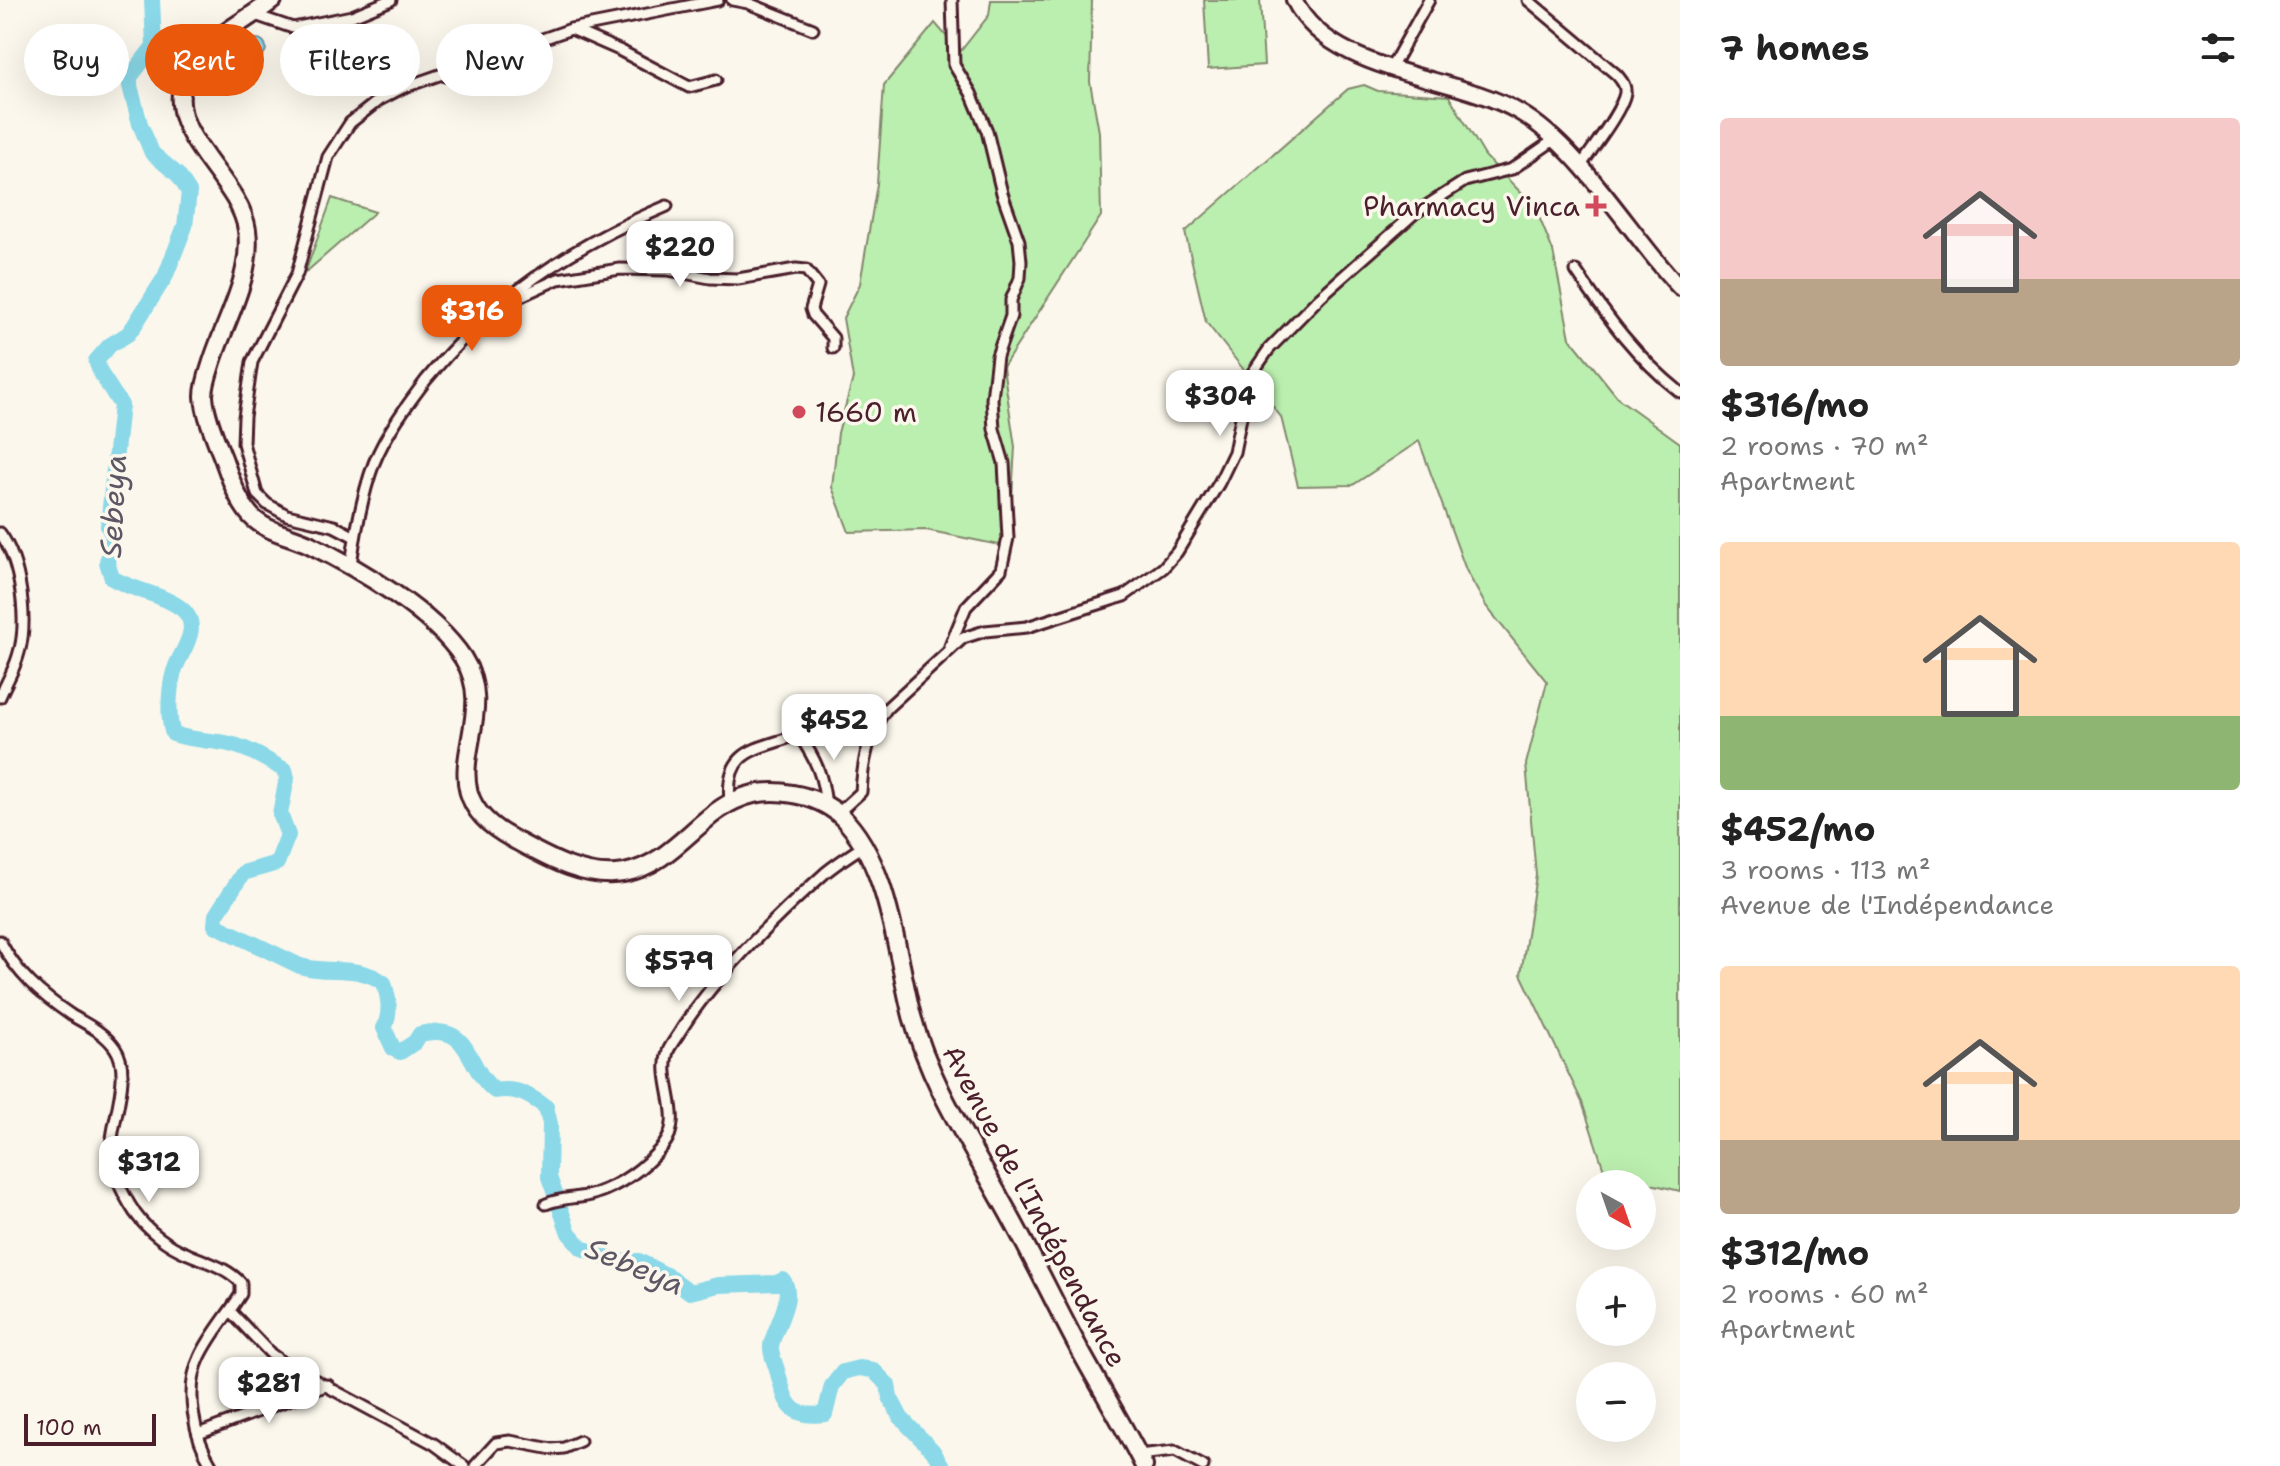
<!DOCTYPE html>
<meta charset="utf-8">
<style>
:root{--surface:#fff;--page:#f6f6f6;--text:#222;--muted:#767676;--accent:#ea580c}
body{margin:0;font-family:"Shantell Sans",sans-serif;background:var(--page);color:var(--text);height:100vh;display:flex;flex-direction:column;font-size:30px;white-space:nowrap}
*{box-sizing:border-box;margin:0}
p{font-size:26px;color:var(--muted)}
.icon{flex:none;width:44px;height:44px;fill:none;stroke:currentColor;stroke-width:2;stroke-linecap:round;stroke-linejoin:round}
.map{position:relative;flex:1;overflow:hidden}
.sheet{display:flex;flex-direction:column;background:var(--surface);width:600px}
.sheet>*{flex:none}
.guide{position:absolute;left:24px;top:24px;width:760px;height:72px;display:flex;gap:16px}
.needle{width:52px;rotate:140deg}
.buttons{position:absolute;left:1576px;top:1170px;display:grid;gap:16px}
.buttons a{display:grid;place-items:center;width:80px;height:80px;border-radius:50%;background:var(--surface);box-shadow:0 8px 32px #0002;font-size:40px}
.scale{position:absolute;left:24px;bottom:20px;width:132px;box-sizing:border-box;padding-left:8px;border:4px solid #4a1f2b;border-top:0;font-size:22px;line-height:28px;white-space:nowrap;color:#4a1f2b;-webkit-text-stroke:6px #fbf7ec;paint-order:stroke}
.price{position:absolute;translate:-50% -68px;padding:0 18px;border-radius:16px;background:#fff;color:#222;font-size:26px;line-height:52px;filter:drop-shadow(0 2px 4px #0008)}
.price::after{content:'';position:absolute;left:50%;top:48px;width:24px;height:18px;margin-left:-12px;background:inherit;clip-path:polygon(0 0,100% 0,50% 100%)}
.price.selected{background:var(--accent);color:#fff}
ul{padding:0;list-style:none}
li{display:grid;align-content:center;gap:16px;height:424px;padding:0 40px}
li span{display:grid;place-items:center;height:248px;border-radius:8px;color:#555}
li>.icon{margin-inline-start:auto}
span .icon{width:144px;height:144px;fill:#fffc;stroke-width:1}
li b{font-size:34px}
h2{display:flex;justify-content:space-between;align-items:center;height:96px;padding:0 40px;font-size:34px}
.tag{padding:0 28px;border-radius:36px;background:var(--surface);box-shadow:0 8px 32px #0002;font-size:28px;line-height:72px}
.tag.selected{background:var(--accent);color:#fff}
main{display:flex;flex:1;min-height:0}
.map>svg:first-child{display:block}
.green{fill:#bbefaf;stroke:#82876d;stroke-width:2}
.water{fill:#8ad8e8;stroke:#708e9c;stroke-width:2}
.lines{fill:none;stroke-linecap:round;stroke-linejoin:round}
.river{stroke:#8ad8e8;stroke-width:16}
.street-casing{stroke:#4a1f2b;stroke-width:15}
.primary-casing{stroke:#4a1f2b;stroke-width:20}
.highway-casing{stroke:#4a1f2b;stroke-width:22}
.street{stroke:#fbf7ec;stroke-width:9}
.primary{stroke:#fbf7ec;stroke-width:14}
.highway{stroke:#fbf7ec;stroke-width:16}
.poi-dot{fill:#d1495b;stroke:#fbf7ec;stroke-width:3}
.labels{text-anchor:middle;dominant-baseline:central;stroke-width:7;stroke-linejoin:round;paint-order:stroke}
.poi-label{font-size:28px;fill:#4a1f2b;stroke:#fbf7ec;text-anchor:end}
.street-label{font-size:28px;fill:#4a1f2b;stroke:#fbf7ec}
.water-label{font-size:30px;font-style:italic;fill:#5d5664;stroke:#fbf7ec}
</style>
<main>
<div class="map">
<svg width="1680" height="1466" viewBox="0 0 1680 1466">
<rect width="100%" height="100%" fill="#fbf7ec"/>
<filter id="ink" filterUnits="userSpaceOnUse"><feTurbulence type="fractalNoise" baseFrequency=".0125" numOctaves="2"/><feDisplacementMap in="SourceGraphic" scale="16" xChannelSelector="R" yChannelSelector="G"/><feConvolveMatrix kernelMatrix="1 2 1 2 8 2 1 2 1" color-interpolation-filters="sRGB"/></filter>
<g filter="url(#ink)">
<!-- green -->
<g class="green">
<polygon points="991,0 1092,0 1090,82 1099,132 1101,216 1003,367 1015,447 1009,547 926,530 849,532 832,487 838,433 853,378 843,318 860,284 877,184 884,85 935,23 960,52 989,15"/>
<polygon points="1204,0 1260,0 1264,65 1208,69"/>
<polygon points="1364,85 1378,91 1449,96 1485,156 1535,207 1553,251 1570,338 1619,399 1680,443 1680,1191 1605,1173 1582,1102 1521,974 1536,875 1526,764 1547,682 1486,606 1466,570 1419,441 1353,485 1298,486 1281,417 1206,322 1185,232 1348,89"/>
<polygon points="332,198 375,212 305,273"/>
</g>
<!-- water -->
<circle class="water" cx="257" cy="48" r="9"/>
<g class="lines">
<!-- river -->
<path class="river" d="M152,0L154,46L130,77V86L140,124L152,153L178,175L189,192L185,226L165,277L134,326L128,334L110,345L96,361L101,374L121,405L108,526L113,538L107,562L112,578C134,591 163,594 182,609C202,626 183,649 176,666C169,682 167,718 173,734C191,740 207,740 225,743C247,747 266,760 285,770L287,778L280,814L288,835L277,863L243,873L216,915L215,925L300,966C330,975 356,963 384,983C389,999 391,1013 384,1028L393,1048L400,1052L415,1042L420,1034C473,1022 464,1066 495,1091C516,1087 529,1095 546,1107L550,1124L549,1177L569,1233L582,1248L616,1262L639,1261L670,1277L690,1292L718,1285L777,1283L783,1280C796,1298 774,1327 771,1346C770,1353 775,1363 777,1370C786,1401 787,1419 825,1414L832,1386L843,1372L859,1368L873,1370L888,1385L890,1397L901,1418L933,1451L942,1466"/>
<!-- street casing -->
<g class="street-casing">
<g id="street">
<polyline points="732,0 748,3 813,29"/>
<path d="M1528,0L1617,75C1621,80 1626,85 1625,93C1622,111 1591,150 1580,167"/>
<polyline points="255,15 293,28 352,16 391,0"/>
<polyline points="571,29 619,50 689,87 716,80"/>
<polyline points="1391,68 1429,0"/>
<polyline points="445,76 493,84"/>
<path d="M1576,271C1607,317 1636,357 1680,392"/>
<polyline points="508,302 558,279 620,269 668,270 710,278 738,279 796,269 806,270 818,285 811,309 813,315 833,338 833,348"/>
<path d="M0,533C21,561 29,623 18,656C14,670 6,683 0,697"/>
<polyline points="355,537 334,526 287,515 267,504 257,494 243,443 244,417 252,362 297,274 328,157 350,123 379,100 402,88 571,29 718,0"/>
<path d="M351,564C356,530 362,495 374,463C386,433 407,405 426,380C492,299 571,246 667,206"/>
<polyline points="950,646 966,607 1001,570 1008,538 1004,463 994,429 992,399 997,356 1011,316 1011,300 1020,278 1021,261 1019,241 1002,193 987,131 971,93 954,65 952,0"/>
<path d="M799,735C816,760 823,775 826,806"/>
<path d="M730,801C724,745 763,750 801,733C820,725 838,712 857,706L879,719"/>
<path d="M838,813L861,792C863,761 868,733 887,708L963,638L985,631L1027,627L1124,596L1163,568L1177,552L1219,483L1234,452L1249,378L1269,349L1320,297L1415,213L1465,181L1512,169L1554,140"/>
<path d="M0,941C17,974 40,994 71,1015C86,1024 104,1032 115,1048C133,1074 111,1121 111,1150C112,1172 123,1195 135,1213C147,1230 168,1246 188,1254C206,1262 228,1268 241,1283V1294C228,1315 210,1335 200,1357C184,1390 194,1437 212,1466"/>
<path d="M546,1204C562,1197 578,1199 594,1194C621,1185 645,1167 663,1146C686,1117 658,1083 668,1051C671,1044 677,1037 681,1030C714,977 777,916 825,873C837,863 851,854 865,845"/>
<polyline points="230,1311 271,1354 285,1364 434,1444 464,1466"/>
<polyline points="198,1434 328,1385"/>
<polyline points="1138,1455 1175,1451 1203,1466"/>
<polyline points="475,1466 496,1443 510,1441 552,1449 564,1448 580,1441"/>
</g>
</g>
<!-- primary casing -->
<g class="primary-casing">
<path id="primary" d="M1294,0C1330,75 1453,73 1519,112C1580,147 1631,236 1680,288"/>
</g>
<!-- highway casing -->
<g class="highway-casing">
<path id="highway" d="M273,0C242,25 192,44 182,87C170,138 240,181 247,230C253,277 224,322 211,365C208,374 204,386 204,396C205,415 216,440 223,458C230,477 237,500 251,516C266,532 290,535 309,544C358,568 433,612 463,658C505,723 418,789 513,839C546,857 585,880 624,873C691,860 710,778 793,794C810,797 828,804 841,816C889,862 896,953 912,1016C930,1083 968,1140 1001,1200C1028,1247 1051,1296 1076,1343C1098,1384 1123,1424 1144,1466"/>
</g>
<!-- street -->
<use href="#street" class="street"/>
<!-- primary -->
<use href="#primary" class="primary"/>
<!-- highway -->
<use href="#highway" class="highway"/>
</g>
</g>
<!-- markers -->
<g class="poi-dot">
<path d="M1592 194h8v8h8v8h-8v8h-8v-8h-8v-8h8z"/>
<circle cx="799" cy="412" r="8"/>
</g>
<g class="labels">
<!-- poi labels -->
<g class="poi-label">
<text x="1580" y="206">Pharmacy Vinca</text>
<text x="815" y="412" text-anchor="start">1660 m</text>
</g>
<!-- street labels -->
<g class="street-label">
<text transform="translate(1035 1206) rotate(62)">Avenue de l'Indépendance</text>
</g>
<!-- water labels -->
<g class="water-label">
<text transform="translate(113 506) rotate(-87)">Sebeya</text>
<text transform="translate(635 1266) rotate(23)">Sebeya</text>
</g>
</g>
</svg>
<div class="buttons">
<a><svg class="needle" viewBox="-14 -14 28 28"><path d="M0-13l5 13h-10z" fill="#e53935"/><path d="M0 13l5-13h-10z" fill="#767676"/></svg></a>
<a>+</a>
<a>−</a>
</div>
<div class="scale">100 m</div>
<b class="price" style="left:680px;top:289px">$220</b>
<b class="price selected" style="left:472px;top:353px">$316</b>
<b class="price" style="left:1220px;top:438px">$304</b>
<b class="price" style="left:834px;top:762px">$452</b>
<b class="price" style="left:679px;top:1003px">$579</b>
<b class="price" style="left:149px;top:1204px">$312</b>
<b class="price" style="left:269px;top:1425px">$281</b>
<div class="guide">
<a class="tag">Buy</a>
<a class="tag selected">Rent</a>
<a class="tag">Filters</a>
<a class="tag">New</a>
</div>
</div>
<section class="sheet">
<h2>7 homes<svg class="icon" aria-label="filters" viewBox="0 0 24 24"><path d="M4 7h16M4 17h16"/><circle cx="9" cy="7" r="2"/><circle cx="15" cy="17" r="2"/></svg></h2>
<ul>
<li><span style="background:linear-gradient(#f6c9c9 65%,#b9a48a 0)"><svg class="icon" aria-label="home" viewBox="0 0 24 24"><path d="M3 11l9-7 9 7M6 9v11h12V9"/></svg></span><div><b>$316/mo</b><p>2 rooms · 70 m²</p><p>Apartment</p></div></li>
<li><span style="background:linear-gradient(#ffd9b3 70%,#8fb573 0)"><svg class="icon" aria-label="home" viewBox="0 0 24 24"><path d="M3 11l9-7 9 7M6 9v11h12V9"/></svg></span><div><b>$452/mo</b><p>3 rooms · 113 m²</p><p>Avenue de l'Indépendance</p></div></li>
<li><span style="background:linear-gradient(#ffd9b3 70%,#b9a48a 0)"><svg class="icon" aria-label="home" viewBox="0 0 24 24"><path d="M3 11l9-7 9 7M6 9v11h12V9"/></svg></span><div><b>$312/mo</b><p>2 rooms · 60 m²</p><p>Apartment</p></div></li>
</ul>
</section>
</main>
